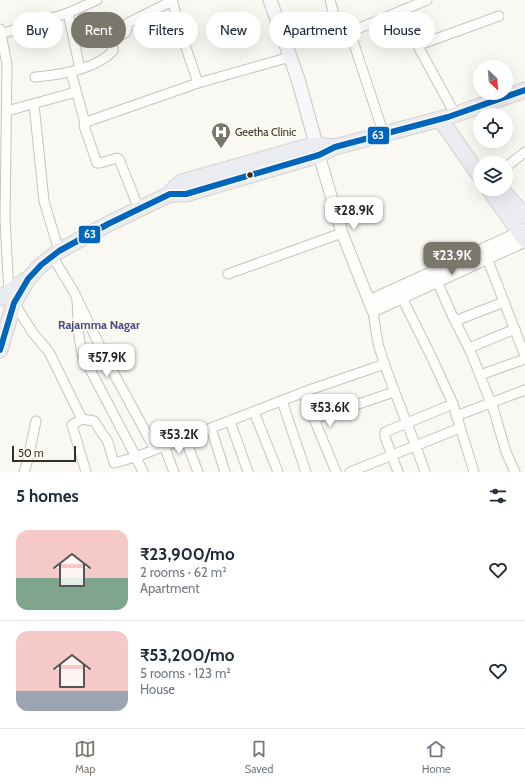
<!DOCTYPE html>
<meta charset="utf-8">
<style>
:root{--surface:#fff;--page:#f6f6f7;--text:#1f2937;--muted:#747a83;--line:#e0e1e3;--accent:#7a776d}
body{margin:0;font-family:Cabin,sans-serif;background:var(--page);color:var(--text);height:100vh;display:flex;flex-direction:column;font-size:15px;white-space:nowrap}
*{box-sizing:border-box;margin:0}
p{font-size:13px;color:var(--muted)}
.icon{flex:none;width:22px;height:22px;fill:none;stroke:currentColor;stroke-width:2;stroke-linecap:round;stroke-linejoin:round}
.map{position:relative;height:472px;overflow:hidden}
.side{display:flex;flex-direction:column;background:var(--surface);flex:1}
.side>*{flex:none}
.hud{position:absolute;left:12px;top:12px;width:501px;height:36px;display:flex;gap:8px}
.needle{width:26px;rotate:154deg}
.controls{position:absolute;left:473px;top:60px;display:grid;gap:8px}
.controls a{display:grid;place-items:center;width:40px;height:40px;border-radius:50%;background:var(--surface);box-shadow:0 4px 16px #0002;font-size:20px}
.scale{position:absolute;left:12px;bottom:10px;width:64px;box-sizing:border-box;padding-left:4px;border:2px solid #353126;border-top:0;font-size:11px;line-height:14px;white-space:nowrap;color:#353126;-webkit-text-stroke:3px #fdfaee;paint-order:stroke}
.price{position:absolute;translate:-50% -34px;padding:0 9px;border-radius:8px;background:#fff;color:#222;font-size:13px;line-height:26px;filter:drop-shadow(0 1px 2px #0008)}
.price::after{content:'';position:absolute;left:50%;top:24px;width:12px;height:9px;margin-left:-6px;background:inherit;clip-path:polygon(0 0,100% 0,50% 100%)}
.price.active{background:var(--accent);color:#fff}
ul{padding:0;list-style:none}
li{display:flex;align-items:center;gap:12px;height:100px;padding:0 16px}
li+li{border-top:1px solid var(--line)}
li span{display:grid;place-items:center;flex:none;width:112px;height:80px;border-radius:12px;color:#555}
li>.icon{margin-inline-start:auto}
span .icon{width:48px;height:48px;fill:#fffc;stroke-width:1}
li b{font-size:17px}
h2{display:flex;justify-content:space-between;align-items:center;height:48px;padding:0 16px;font-size:17px}
.chip{padding:0 14px;border-radius:18px;background:var(--surface);box-shadow:0 4px 16px #0002;font-size:14px;line-height:36px}
.chip.active{background:var(--accent);color:#fff}
.menu{display:flex;justify-content:space-around;align-items:center;height:56px;border-top:1px solid var(--line);background:var(--surface);font-size:11px;color:var(--muted)}
.menu a{display:grid;justify-items:center;gap:2px}
.menu .active{color:var(--accent)}
.map>svg:first-child{display:block}
.lines{fill:none;stroke-linecap:round;stroke-linejoin:round}
.minor-casing{stroke:#c7c4bd;stroke-width:11}
.tertiary-casing{stroke:#c7c4bd;stroke-width:13}
.secondary-casing{stroke:#c7c4bd;stroke-width:15}
.trunk-casing{stroke:#d5d3cf;stroke-width:17}
.minor{stroke:#fefefd;stroke-width:9}
.tertiary{stroke:#fefefd;stroke-width:11}
.secondary{stroke:#f7f7f9;stroke-width:13}
.trunk{stroke:#ebecf2;stroke-width:15}
.bus-1-casing{stroke:#fdfaee;stroke-width:9}
.bus-1{stroke:#0065bd;stroke-width:6}
.bus-dot{fill:#353126;stroke:#fdfaee;stroke-width:1.5}
.labels{text-anchor:middle;dominant-baseline:central;stroke-width:4;stroke-linejoin:round;paint-order:stroke}
.poi-label{font-size:11px;fill:#353126;stroke:#fdfaee;text-anchor:start}
.neighbourhood-label{font-size:12px;font-weight:bold;fill:#444b88;stroke:#fdfaee}
.line-badge{stroke:#fdfaee;stroke-width:1.5}
.badge-label{font-size:11px;text-anchor:middle;font-weight:bold;fill:#fff}
</style>
<div class="map">
<svg width="525" height="472" viewBox="0 0 525 472">
<rect width="100%" height="100%" fill="#faf8f2"/>
<g class="lines">
<!-- minor casing -->
<g class="minor-casing">
<g id="minor">
<polyline points="330,0 334,15 350,32"/>
<polyline points="68,13 80,69"/>
<polyline points="0,29 7,64 5,220 9,292"/>
<polyline points="1,34 68,13 97,0"/>
<polyline points="71,72 85,123"/>
<path d="M35,77C60,75 95,70 113,51L112,41L126,32L128,23L172,1"/>
<polyline points="198,83 290,57"/>
<polyline points="34,104 44,201 59,251"/>
<polyline points="7,111 76,92"/>
<polyline points="455,114 419,48 419,45 499,16"/>
<polyline points="384,135 350,32 427,0"/>
<polyline points="506,167 525,152"/>
<polyline points="139,209 119,159 117,158 100,163 97,163 84,126 87,122 92,120 198,83 183,39 172,0"/>
<polyline points="52,256 74,292 107,361 155,449"/>
<polyline points="487,258 525,356"/>
<polyline points="228,274 342,233"/>
<polyline points="437,281 452,315 472,355 494,411 506,452 515,472"/>
<polyline points="402,298 432,358 453,404"/>
<polyline points="14,303 33,333 49,352 82,419 94,421 108,442 114,463 136,457 82,354 79,337 77,300"/>
<path d="M373,311C375,323 376,336 379,347C392,390 411,430 425,472"/>
<polyline points="455,321 504,302"/>
<polyline points="469,348 515,329"/>
<polyline points="480,375 525,359"/>
<polyline points="303,392 336,472"/>
<polyline points="282,401 306,472"/>
<polyline points="254,412 278,472"/>
<polyline points="456,416 525,390"/>
<polyline points="82,419 72,425 86,472"/>
<polyline points="314,419 394,392"/>
<polyline points="230,421 248,472"/>
<polyline points="211,428 225,472"/>
<polyline points="185,438 198,472"/>
<polyline points="164,446 174,472"/>
<polyline points="24,472 28,459 36,421"/>
<polyline points="143,472 136,457 312,389 385,364"/>
<polyline points="350,472 460,428"/>
<polyline points="398,472 385,437 385,432 453,404 474,472"/>
</g>
</g>
<!-- tertiary casing -->
<g class="tertiary-casing">
<g id="tertiary">
<polyline points="319,155 342,233 373,311 525,241"/>
<polyline points="369,301 525,230"/>
</g>
</g>
<!-- secondary casing -->
<g class="secondary-casing">
<polyline id="secondary" points="270,0 298,79 319,155"/>
</g>
<!-- trunk casing -->
<g class="trunk-casing">
<g id="trunk">
<polyline points="440,119 480,176"/>
<polyline points="489,189 525,240"/>
<polyline points="501,189 525,216"/>
<polyline points="170,194 176,186 182,182 302,148 315,145 335,147"/>
<polyline points="0,298 26,280"/>
<polyline points="0,350 14,303 28,279 41,265 59,251 108,224 170,194 186,194 319,155 335,147 448,117 525,90"/>
</g>
</g>
<!-- minor -->
<use href="#minor" class="minor"/>
<!-- tertiary -->
<use href="#tertiary" class="tertiary"/>
<!-- secondary -->
<use href="#secondary" class="secondary"/>
<!-- trunk -->
<use href="#trunk" class="trunk"/>
<!-- bus-1 casing -->
<g class="bus-1-casing">
<polyline id="bus-1" points="0,350 14,303 28,279 41,265 59,251 108,224 170,194 186,194 319,155 335,147 448,117 525,90"/>
</g>
<!-- bus-1 -->
<use href="#bus-1" class="bus-1"/>
</g>
<!-- icons -->
<defs>
<g id="hospital-pin" transform="scale(1)"><path d="M0 17L-7.5 6A9.5 9.5 0 1 1 7.5 6Z" fill="#7a776d" stroke="#fdfaee"/><path d="M-5-5h3v3.5h4V-5h3V5h-3V1.5h-4V5h-3Z" fill="#fff"/></g>
</defs>
<g fill-rule="evenodd">
<use href="#hospital-pin" x="221" y="132"/>
</g>
<!-- markers -->
<circle class="bus-dot" cx="250" cy="175" r="3.5"/>
<g class="labels">
<!-- poi labels -->
<g class="poi-label">
<text x="235" y="132">Geetha Clinic</text>
</g>
<!-- neighbourhood labels -->
<g class="neighbourhood-label">
<text x="99" y="324">Rajamma Nagar</text>
</g>
</g>
<g class="line-badge">
<rect x="367" y="126" width="23" height="19" rx="4" fill="#0065bd"/>
<rect x="78" y="225" width="23" height="19" rx="4" fill="#0065bd"/>
</g>
<g class="badge-label">
<text x="378" y="139">63</text>
<text x="90" y="238">63</text>
</g>
</svg>
<div class="controls">
<a><svg class="needle" viewBox="-14 -14 28 28"><path d="M0-13l5 13h-10z" fill="#e53935"/><path d="M0 13l5-13h-10z" fill="#747a83"/></svg></a>
<a><svg class="icon" aria-label="locate" viewBox="0 0 24 24"><circle cx="12" cy="12" r="6"/><path d="M12 2v4M12 18v4M2 12h4M18 12h4"/></svg></a>
<a><svg class="icon" aria-label="layers" viewBox="0 0 24 24"><path d="M12 4l9 5-9 5-9-5zM3 14l9 5 9-5"/></svg></a>
</div>
<div class="scale">50 m</div>
<b class="price" style="left:354px;top:231px">₹28.9K</b>
<b class="price active" style="left:452px;top:276px">₹23.9K</b>
<b class="price" style="left:107px;top:378px">₹57.9K</b>
<b class="price" style="left:330px;top:428px">₹53.6K</b>
<b class="price" style="left:179px;top:455px">₹53.2K</b>
<div class="hud">
<a class="chip">Buy</a>
<a class="chip active">Rent</a>
<a class="chip">Filters</a>
<a class="chip">New</a>
<a class="chip">Apartment</a>
<a class="chip">House</a>
</div>
</div>
<section class="side">
<h2>5 homes<svg class="icon" aria-label="filters" viewBox="0 0 24 24"><path d="M4 7h16M4 17h16"/><circle cx="9" cy="7" r="2"/><circle cx="15" cy="17" r="2"/></svg></h2>
<ul>
<li><span style="background:linear-gradient(#f6c9c9 60%,#7fa58c 0)"><svg class="icon" aria-label="home" viewBox="0 0 24 24"><path d="M3 11l9-7 9 7M6 9v11h12V9"/></svg></span><div><b>₹23,900/mo</b><p>2 rooms · 62 m²</p><p>Apartment</p></div><svg class="icon" aria-label="heart" viewBox="0 0 24 24"><path d="M12 20l-8-8c-3-5 5-10 8-4 3-6 11-1 8 4z"/></svg></li>
<li><span style="background:linear-gradient(#f6c9c9 75%,#9aa5b1 0)"><svg class="icon" aria-label="home" viewBox="0 0 24 24"><path d="M3 11l9-7 9 7M6 9v11h12V9"/></svg></span><div><b>₹53,200/mo</b><p>5 rooms · 123 m²</p><p>House</p></div><svg class="icon" aria-label="heart" viewBox="0 0 24 24"><path d="M12 20l-8-8c-3-5 5-10 8-4 3-6 11-1 8 4z"/></svg></li>
</ul>
</section>
<nav class="menu">
<a class="active"><svg class="icon" aria-label="map" viewBox="0 0 24 24"><path d="M3 6l6-2 6 2 6-2v14l-6 2-6-2-6 2zM9 4v14M15 6v14"/></svg>Map</a>
<a><svg class="icon" aria-label="saved" viewBox="0 0 24 24"><path d="M7 4h10v16l-5-4-5 4z"/></svg>Saved</a>
<a><svg class="icon" aria-label="home" viewBox="0 0 24 24"><path d="M3 11l9-7 9 7M6 9v11h12V9"/></svg>Home</a>
</nav>
